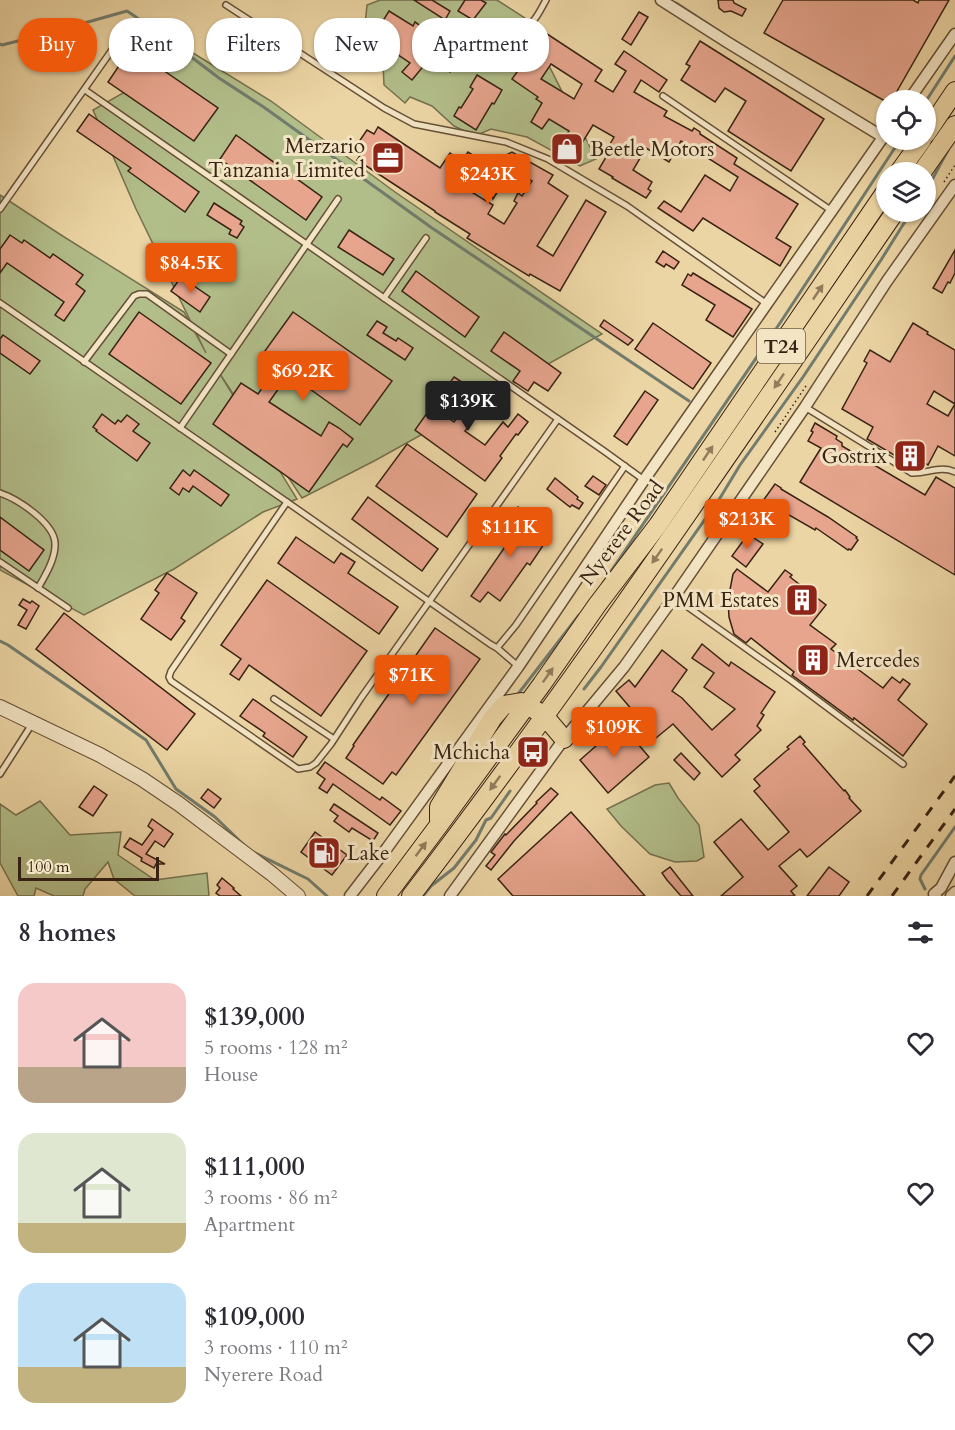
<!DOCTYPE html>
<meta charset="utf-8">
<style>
:root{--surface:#fff;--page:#f7f7f7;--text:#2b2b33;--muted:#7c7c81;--accent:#ea580c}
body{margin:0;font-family:Cardo,serif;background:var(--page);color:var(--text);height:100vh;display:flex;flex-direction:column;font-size:22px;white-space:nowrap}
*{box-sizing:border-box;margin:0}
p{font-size:20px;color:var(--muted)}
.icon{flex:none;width:33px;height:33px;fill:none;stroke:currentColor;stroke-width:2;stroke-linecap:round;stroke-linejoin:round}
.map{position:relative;height:896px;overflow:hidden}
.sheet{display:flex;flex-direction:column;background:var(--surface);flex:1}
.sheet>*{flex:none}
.top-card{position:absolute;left:18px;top:18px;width:600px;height:54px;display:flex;gap:12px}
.tools{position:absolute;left:876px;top:90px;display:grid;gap:12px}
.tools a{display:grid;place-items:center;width:60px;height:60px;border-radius:50%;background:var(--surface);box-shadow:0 2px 4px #0004;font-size:30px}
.scale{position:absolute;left:18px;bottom:15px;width:141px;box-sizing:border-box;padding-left:6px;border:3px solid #382313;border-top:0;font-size:16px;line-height:21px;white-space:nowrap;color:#382313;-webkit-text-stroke:4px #f3e4c4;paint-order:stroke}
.price{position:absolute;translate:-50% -51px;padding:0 14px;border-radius:6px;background:var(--accent);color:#fff;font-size:20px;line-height:39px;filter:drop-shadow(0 2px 3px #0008)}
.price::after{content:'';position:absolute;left:50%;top:36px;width:18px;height:14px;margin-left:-9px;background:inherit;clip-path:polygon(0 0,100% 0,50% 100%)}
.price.selected{background:#222;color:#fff}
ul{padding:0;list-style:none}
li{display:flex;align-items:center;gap:18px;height:150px;padding:0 18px}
li span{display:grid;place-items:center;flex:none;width:168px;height:120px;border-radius:18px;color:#555}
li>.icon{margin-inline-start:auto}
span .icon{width:72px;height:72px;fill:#fffc;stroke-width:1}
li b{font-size:26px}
h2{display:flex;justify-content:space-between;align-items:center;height:72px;padding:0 18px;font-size:26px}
.chip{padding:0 21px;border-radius:24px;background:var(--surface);box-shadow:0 2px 4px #0004;font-size:21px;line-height:54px}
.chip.selected{background:var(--accent);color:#fff}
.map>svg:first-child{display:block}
.green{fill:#b2be8a;stroke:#75704e;stroke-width:1.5}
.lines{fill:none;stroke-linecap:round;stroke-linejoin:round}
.stream{stroke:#727c6e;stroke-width:3}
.building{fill:#e7a58e;stroke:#382313;stroke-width:1.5;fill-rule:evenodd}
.service-casing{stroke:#655037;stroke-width:8}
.minor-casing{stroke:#655037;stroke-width:13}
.tertiary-casing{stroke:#655037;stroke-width:16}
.trunk-casing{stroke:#382313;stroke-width:20}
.path{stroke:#382313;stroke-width:1.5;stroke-dasharray:1.5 3;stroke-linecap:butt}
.service{stroke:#f3e4c4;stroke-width:5}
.minor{stroke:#f3e4c4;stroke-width:10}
.tertiary{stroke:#f3e4c4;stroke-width:14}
.trunk{stroke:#ecd5a4;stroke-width:18}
.rail{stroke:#382313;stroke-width:3;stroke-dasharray:10 10;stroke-linecap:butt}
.oneway{fill:#927c5c}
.labels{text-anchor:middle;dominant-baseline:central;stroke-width:6;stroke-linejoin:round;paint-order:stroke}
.shield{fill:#f3e4c4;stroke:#705d48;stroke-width:1.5}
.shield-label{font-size:20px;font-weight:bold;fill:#382313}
.poi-label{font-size:21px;fill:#382313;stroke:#f3e4c4;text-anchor:end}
.street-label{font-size:21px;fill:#382313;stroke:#f3e4c4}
</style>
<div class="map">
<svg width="955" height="896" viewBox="0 0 955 896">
<rect width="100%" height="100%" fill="#ecd5a4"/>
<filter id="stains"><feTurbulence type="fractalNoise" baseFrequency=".00333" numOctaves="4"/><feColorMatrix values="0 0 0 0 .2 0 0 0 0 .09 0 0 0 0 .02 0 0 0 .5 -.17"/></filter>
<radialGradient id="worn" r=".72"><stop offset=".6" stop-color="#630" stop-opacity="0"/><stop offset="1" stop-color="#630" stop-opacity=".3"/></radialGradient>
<!-- green -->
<g class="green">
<polygon points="380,0 497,0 525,18 596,159 580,166 527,137 491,129 475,136 454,126 432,106 410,97 405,103 384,85 383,62 379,50 364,35 367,5"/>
<polygon points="193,53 271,101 395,192 602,334 376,460 302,498 218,371 297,499 263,512 174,569 84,615 0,570 0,195 61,235 184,312 206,353 136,209 93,110"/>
<polygon points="669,783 678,798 699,825 704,857 697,861 675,862 650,854 621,826 607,809 655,785"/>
<polygon points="40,801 70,835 121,832 118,855 155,880 207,873 209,896 135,896 114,879 108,862 85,889 83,896 54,896 36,888 34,896 18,896 0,863 0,804 16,815"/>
</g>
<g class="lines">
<!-- stream -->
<g class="stream">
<polyline points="676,3 728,37"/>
<polyline points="0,44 2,45 38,36 127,11 161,34 219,78 265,108 432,228 689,401"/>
<polyline points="926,101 955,56"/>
<polyline points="926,191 948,150"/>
<polyline points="603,583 780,323 900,140"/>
<polyline points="0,641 8,645 146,740 176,789 215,817 244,845"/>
<polyline points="584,689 601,667 720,498 740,465 803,377 881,260 911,212"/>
<polyline points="518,694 579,615"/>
<polyline points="251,851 308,879 327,896"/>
<polyline points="925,889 920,879 921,875 955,827"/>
<polyline points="423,896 431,886 454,868 476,840 486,820 491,818 510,791"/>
</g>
</g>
<!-- building -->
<g class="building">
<polygon points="414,0 432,0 450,11 445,20"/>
<polygon points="465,0 481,0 486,3 473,20 458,11"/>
<polygon points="718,0 733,0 734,3 746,9 742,16 731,11 724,12 719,8"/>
<polygon points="783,0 913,0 918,3 919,0 949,0 892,100 883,100 764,33"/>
<polygon points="389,11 413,26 415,22 427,31 424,35 438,45 441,40 462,55 450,72 430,58 412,80 402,72 410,63 385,46 394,33 381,24"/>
<polygon points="639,12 648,17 631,45 622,39"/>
<path d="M535,26L602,70L595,81L613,92L626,71L615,64L624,51L667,80L659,92L641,80L634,92L667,111L664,116L692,131L694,128L700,132V134L737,158L734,164L798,204L776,238L791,247L780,266L703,218L693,231L658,208L664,201L681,212L705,175L730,191L738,177L681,141L669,162L646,148L633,170L652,182L648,189L651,191L646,198L612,178L613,177L599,169L609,152L606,151L614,137L593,125L582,143L566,136L569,131L549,119L542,129L531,122L542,103L536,99L538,97L512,79L532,51L530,50L535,44L526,38ZM551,64L582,84L574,99L541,79Z"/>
<polygon points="700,41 824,119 791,171 728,131 746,101 725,88 715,102 681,80 690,66 686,64"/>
<polygon points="131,48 218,108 194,141 108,82"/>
<polygon points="477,75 502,90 494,104 492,103 476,130 454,116 459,107 461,108 473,89 470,87"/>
<polygon points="89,114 199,192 185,212 128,171 131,168 77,131"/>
<polygon points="378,127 440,168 450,153 462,161 468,152 482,161 465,188 493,205 488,214 504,224 517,203 514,201 518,193 522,196 532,181 512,169 493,199 487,180 491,167 498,159 512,152 553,175 548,183 568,196 537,246 553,256 586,200 606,212 560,291 530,274 529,276 467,238 470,234 435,212 435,211 357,160 363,151 356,146 367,130 374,134"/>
<polygon points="236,135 322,197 306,220 220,159"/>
<polygon points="214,203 242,221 240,224 244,227 237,238 229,234 231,230 207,215"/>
<polygon points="349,230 394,259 383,275 338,247"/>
<polygon points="10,235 22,243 24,240 50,258 53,254 83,275 76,284 85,291 64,321 55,315 64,302 7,263 0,273 0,249"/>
<polygon points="955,250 955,273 950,283 948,282 942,293 933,288"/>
<polygon points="663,251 679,262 674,269 666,264 664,267 656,262"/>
<polygon points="416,271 479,317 465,337 402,291"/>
<polygon points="693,273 752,309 733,337 706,320 715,305 682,285 688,274 691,276"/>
<polygon points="181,277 210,297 200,312 171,291"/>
<polygon points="139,312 211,363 181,404 109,354"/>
<polygon points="293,312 392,381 360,425 289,374 269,402 321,436 329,422 339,428 353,439 347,447 343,444 309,492 213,424 241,383 258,394 278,366 262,355"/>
<polygon points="604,320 633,340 628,345 600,326"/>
<polygon points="377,321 387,327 383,333 396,341 398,338 413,348 405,360 367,335"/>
<polygon points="653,323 711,363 693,389 635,349"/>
<polygon points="913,323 928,332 927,334 955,350 955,404 934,391 927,404 948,416 955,404 955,456 938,446 928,465 918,459 914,467 867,439 873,427 842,409 867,363 864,361 870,350 890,362"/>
<polygon points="504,332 561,373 548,391 534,382 528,391 513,381 520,371 491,351"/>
<polygon points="3,335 40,361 30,374 0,353 0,339"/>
<polygon points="454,377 491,401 481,416 478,414 465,431 485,445 503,422 508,427 518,414 528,422 518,435 516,434 500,456 502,458 485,481 415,430 432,406 454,422 466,406 444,391"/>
<polygon points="645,391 658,400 627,445 614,436"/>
<polygon points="102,414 115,424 118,420 121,422 127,415 139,424 133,431 150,443 137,461 96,431 97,430 93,427"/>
<polygon points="815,423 837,436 836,439 842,443 842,446 925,495 936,477 955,488 955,575 800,482 821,448 808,441 813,432 811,431"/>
<polygon points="407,444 477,494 447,537 376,486"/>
<polygon points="183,470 190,476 194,470 229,495 221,506 193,486 189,492 183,488 179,495 170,488"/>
<polygon points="593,476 606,485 599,495 585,486"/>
<polygon points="555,478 578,497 577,499 583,503 579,509 572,505 570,507 547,489"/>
<polygon points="775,484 781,488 781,489 828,517 857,537 856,538 858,540 851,550 849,549 848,550 816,528 815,530 770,504 760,518 760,505"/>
<polygon points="368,497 438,549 422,571 352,519"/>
<polygon points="518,507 529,514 514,534 528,544 539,528 550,535 530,565 527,563 500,601 488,592 480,602 471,596 507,544 497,537"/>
<polygon points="0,517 44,550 29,571 0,550"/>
<polygon points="748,534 763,544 746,567 732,556"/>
<polygon points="296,537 334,563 341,553 355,562 348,573 398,607 379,634 278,563"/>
<polygon points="737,569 768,592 785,570 792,575 790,577 826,605 810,625 836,644 831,649 883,688 892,677 900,683 903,679 910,684 898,700 927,724 903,756 854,718 853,720 792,675 794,672 751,638 746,643 734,634 729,617 728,600 733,574"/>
<polygon points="167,573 197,593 181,618 185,621 171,640 141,619 159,593 155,590"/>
<polygon points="267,580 367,651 321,716 249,665 239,680 230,674 241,659 221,645"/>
<polygon points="23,599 30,603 32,601 39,606 26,629 18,625 27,610 19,605"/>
<polygon points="64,613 195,714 167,750 36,649"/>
<polygon points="435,628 480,659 396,775 392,772 383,784 346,758 354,746 353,745"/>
<polygon points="702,644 729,666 731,662 775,692 761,713 764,715 757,726 761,730 735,755 740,760 722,777 673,724 656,738 616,691 629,680 635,687 662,650 687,670 672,691 682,698 712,730 735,709 704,687 714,673 692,658"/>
<polygon points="253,699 307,737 293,757 263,736 265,733 240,716"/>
<polygon points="621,724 649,757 608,793 580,760"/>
<polygon points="800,736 805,742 803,744 844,791 845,790 850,797 849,798 861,811 810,855 807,857 800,849 779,866 797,886 791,891 795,896 721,896 743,877 714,842 741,819 768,850 789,832 754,791 760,786 754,779 786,751 789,749 787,747"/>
<polygon points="681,753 700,773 694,780 674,760"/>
<polygon points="325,762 380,800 382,797 401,811 390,825 333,784 327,793 319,788 325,779 317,773"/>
<polygon points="94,786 107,795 93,816 79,807"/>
<polygon points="551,788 558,794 514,841 491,870 486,866 495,855 491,852 505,834 506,835 537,803 536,802"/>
<polygon points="208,789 221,799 214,808 201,798"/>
<polygon points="334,804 378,833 373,841 352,828 349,832 334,821 338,816 330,810"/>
<polygon points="571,812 589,832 645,896 513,896 498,879"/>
<polygon points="152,819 173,834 164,847 155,841 146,854 165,864 156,864 154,868 141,861 142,858 124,847 130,838 142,845 153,830 148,826"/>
<polygon points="315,832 347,855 332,875 301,852"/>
<polygon points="670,867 681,881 693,896 681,896 667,880 662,873"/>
<polygon points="829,867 849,882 839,896 807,896"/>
<polygon points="222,878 234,888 233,889 241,896 220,896 216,893 220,888 217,885"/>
</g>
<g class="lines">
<!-- service casing -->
<g class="service-casing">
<g id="service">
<polyline points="226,5 384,108 414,124 506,142 548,159 627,206 767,304"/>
<path d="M437,22C450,31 462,42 477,47C498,53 520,35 534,20C539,14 542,7 546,0"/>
<polyline points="85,90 604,451 644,480"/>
<polyline points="663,96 832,211"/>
<polyline points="0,209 126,30"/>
<polyline points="384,298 426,238"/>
<polyline points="0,303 287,502 490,644 497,648 518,666"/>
<polyline points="84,362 134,296 139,294 147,294 231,354"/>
<path d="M805,407L912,473C927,474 940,465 955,472"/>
<polyline points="180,428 338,199"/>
<path d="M0,493C18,499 54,523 55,543C56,558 45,576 38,588"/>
<polyline points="287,502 171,671 169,677 171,681 298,769 310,767 316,763 331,744 361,698 558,419"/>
<polyline points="0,562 68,608"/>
<polyline points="674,597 792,681 903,764"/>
<polyline points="497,648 516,625 625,466"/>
<polyline points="274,699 334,739"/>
<polyline points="0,774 32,724"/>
</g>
</g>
<!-- minor casing -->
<g class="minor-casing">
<g id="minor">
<polyline points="661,0 727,42 883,137"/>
<polyline points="909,100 955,34"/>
<polyline points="350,896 387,848 518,667 644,480 886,133"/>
<polyline points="450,896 564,739 624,667 674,597 805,407 887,281 955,185"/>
<polyline points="936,896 934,894 941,888 955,862"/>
<polyline points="951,896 955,892"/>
</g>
</g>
<!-- tertiary casing -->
<g class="tertiary-casing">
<polyline id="tertiary" points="0,707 100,755 142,779 179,804 272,874 298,896"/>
</g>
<!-- trunk casing -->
<g class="trunk-casing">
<g id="trunk">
<polyline points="926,134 955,91"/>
<polyline points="899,172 922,140"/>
<polyline points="922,172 955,125"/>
<polyline points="439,820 439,807 492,719 504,705 521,702 537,711 547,719 564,739"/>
<polyline points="386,896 439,825 542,684 597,605 658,525 886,191"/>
<path d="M411,896C581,674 737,442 895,212"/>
</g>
</g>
<!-- path -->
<g class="path">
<polyline points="944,182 955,165"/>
<polyline points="775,432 806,386"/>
</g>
<!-- service -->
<use href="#service" class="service"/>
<!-- minor -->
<use href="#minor" class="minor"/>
<!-- tertiary -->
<use href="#tertiary" class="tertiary"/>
<!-- trunk -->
<use href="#trunk" class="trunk"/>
<!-- rail -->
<g class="rail">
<polyline points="867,896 955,776"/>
<polyline points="892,896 955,809"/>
</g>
</g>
<!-- one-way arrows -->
<defs><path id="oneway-solid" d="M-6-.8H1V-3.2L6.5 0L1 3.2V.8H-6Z" transform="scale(1.5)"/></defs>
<g class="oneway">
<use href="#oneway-solid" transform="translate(818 292) rotate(-56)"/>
<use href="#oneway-solid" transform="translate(779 381) rotate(124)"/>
<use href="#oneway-solid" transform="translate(708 453) rotate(-56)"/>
<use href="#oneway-solid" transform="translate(657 556) rotate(125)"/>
<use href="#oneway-solid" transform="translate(548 675) rotate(-55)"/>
<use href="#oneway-solid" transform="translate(495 783) rotate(126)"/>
<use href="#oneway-solid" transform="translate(421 849) rotate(-53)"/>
</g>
<!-- icons -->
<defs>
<g id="shop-square" transform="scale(1.725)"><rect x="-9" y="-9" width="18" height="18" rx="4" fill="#8f2418" stroke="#f3e4c4"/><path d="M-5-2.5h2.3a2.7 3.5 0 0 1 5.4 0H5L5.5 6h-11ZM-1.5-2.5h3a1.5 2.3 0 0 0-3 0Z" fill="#fff"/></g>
<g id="office-square" transform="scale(1.725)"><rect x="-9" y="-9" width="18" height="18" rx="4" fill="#8f2418" stroke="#f3e4c4"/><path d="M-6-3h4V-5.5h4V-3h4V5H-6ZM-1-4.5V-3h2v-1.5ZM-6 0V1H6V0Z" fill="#fff"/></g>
<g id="building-square" transform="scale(1.725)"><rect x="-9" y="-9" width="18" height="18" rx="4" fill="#8f2418" stroke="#f3e4c4"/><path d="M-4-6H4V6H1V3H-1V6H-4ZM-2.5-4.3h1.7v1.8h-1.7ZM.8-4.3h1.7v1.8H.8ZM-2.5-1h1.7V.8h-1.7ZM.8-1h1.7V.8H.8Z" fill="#fff"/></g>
<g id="bus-square" transform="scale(1.725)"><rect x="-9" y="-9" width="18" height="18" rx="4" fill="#8f2418" stroke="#f3e4c4"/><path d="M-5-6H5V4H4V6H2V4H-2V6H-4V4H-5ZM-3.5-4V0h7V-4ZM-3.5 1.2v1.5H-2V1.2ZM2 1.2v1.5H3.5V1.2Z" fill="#fff"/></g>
<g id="fuel-square" transform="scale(1.725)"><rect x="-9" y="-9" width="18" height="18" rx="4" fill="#8f2418" stroke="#f3e4c4"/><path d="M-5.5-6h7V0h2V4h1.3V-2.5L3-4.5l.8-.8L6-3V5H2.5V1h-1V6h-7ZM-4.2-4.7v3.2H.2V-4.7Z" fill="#fff"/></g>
</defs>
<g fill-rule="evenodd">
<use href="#shop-square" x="567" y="149"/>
<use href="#office-square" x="388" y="158"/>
<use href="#building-square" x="910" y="456"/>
<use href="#building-square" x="802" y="600"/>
<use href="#building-square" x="813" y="660"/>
<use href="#bus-square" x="533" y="752"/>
<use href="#fuel-square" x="324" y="853"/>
</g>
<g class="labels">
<!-- shield labels -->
<rect class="shield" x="757" y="329" width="48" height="34" rx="4.5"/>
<g class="shield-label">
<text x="781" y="346">T24</text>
</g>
<!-- poi labels -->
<g class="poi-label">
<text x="365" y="146">Merzario<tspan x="365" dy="24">Tanzania Limited</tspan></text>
<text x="590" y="149" text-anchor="start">Beetle Motors</text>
<text x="887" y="456">Gostrix</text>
<text x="779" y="600">PMM Estates</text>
<text x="836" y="660" text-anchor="start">Mercedes</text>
<text x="510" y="752">Mchicha</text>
<text x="347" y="853" text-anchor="start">Lake</text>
</g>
<!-- street labels -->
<g class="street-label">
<text transform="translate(622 533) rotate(-53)">Nyerere Road</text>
</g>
</g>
<rect width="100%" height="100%" filter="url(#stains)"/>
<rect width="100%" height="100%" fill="url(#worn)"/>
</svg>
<div class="tools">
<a><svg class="icon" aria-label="locate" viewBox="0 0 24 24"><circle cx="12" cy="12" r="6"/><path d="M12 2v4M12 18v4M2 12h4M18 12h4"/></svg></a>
<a><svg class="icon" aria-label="layers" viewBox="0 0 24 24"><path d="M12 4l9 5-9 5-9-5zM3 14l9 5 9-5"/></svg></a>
</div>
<div class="scale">100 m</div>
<b class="price" style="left:488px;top:205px">$243K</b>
<b class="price" style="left:191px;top:294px">$84.5K</b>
<b class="price" style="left:303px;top:402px">$69.2K</b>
<b class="price selected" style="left:468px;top:432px">$139K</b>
<b class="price" style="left:747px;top:550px">$213K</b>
<b class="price" style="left:510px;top:558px">$111K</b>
<b class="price" style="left:412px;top:706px">$71K</b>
<b class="price" style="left:614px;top:758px">$109K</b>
<div class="top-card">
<a class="chip selected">Buy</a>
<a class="chip">Rent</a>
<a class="chip">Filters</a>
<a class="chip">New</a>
<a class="chip">Apartment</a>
</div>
</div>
<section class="sheet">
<h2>8 homes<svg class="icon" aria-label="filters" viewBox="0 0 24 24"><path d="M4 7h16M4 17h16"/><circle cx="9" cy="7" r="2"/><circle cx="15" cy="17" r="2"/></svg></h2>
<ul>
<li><span style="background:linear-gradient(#f6c9c9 70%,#b9a48a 0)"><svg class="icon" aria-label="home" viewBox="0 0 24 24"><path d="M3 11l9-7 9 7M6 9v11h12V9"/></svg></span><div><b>$139,000</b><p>5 rooms · 128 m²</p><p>House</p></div><svg class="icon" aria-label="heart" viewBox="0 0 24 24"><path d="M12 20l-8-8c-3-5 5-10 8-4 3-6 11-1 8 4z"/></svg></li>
<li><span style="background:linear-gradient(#dfe7d0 75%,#c2b280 0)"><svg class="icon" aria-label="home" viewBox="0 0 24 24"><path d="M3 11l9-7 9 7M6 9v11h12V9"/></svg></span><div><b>$111,000</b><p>3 rooms · 86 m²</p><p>Apartment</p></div><svg class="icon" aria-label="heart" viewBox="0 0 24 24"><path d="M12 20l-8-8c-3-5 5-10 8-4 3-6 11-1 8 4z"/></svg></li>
<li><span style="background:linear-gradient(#bfe0f5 70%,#c2b280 0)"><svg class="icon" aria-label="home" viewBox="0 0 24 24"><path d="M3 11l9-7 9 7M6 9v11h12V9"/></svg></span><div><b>$109,000</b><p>3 rooms · 110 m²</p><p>Nyerere Road</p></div><svg class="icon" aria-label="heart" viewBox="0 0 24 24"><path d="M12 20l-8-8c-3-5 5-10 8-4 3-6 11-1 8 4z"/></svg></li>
</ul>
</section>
